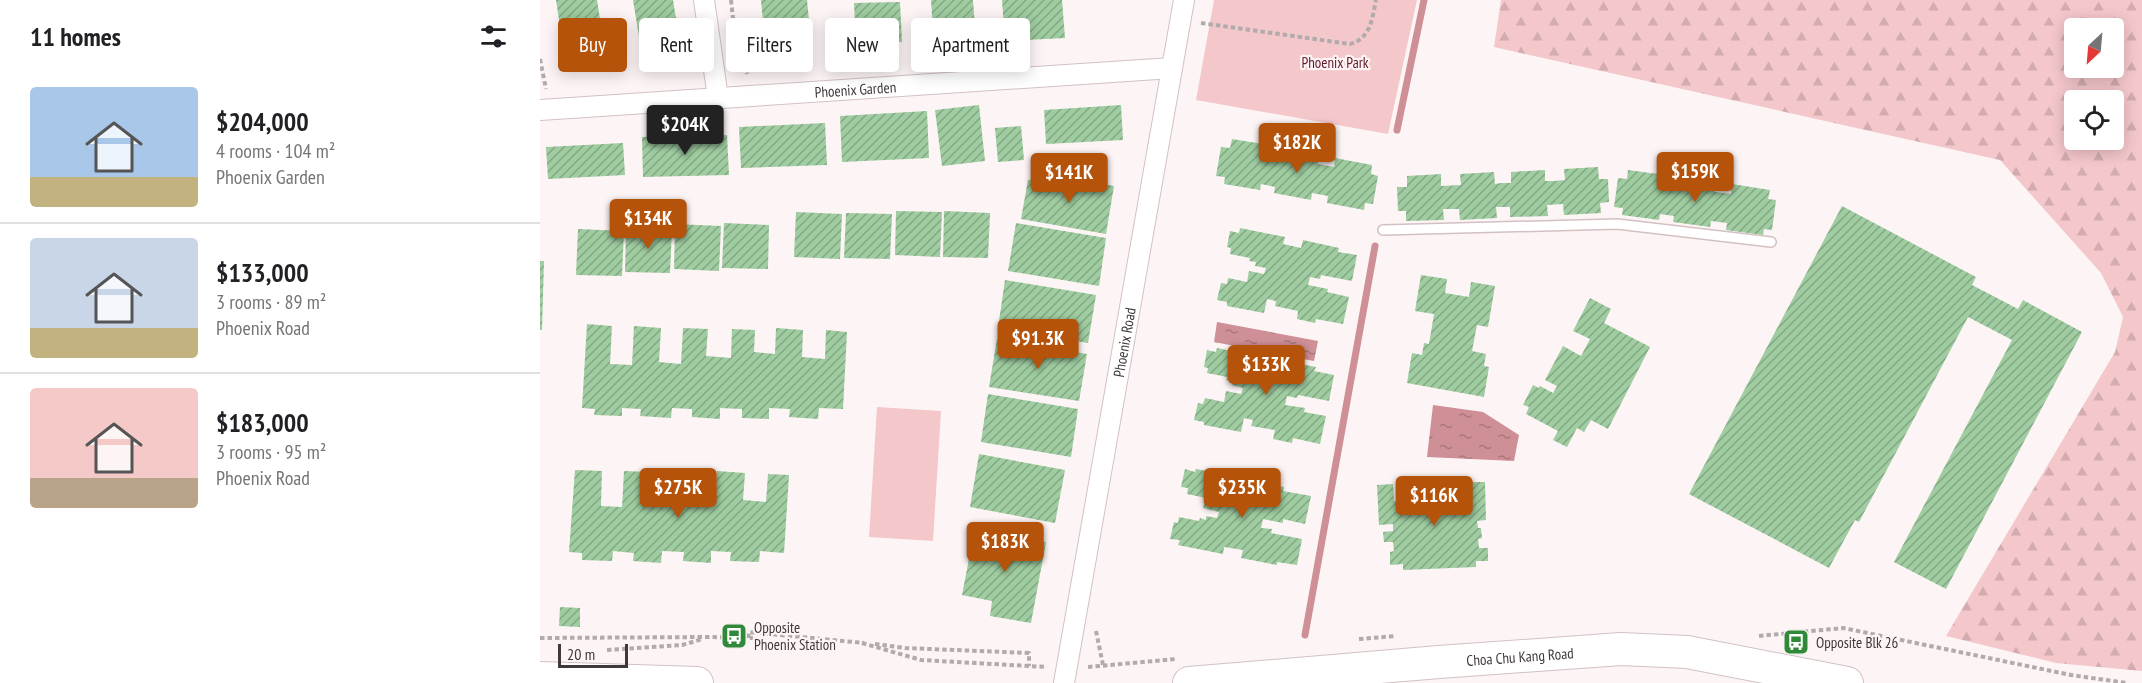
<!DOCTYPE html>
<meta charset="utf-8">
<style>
:root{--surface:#fff;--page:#f6f6f6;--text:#202124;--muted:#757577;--line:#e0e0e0;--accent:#b45309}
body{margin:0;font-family:"PT Sans Narrow",sans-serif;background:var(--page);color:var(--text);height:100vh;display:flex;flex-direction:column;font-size:22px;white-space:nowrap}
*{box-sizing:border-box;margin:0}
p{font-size:20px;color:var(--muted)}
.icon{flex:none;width:33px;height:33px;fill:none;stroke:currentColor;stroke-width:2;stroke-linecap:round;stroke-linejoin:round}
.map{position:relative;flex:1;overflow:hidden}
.drawer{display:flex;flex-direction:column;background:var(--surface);width:540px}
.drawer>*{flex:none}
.top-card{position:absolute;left:18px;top:18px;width:570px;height:54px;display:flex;gap:12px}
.needle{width:39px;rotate:206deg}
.fabs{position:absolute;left:1524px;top:18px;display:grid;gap:12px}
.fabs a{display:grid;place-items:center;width:60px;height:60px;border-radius:6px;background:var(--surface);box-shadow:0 3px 15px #0003;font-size:30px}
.scale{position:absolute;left:18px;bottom:15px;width:70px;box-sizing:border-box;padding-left:6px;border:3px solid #403939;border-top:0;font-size:16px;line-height:21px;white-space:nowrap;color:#403939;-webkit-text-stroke:4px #fdf5f5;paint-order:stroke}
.price{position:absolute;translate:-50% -51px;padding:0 14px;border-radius:6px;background:var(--accent);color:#fff;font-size:20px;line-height:39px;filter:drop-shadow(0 2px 3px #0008)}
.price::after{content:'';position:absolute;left:50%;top:36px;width:18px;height:14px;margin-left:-9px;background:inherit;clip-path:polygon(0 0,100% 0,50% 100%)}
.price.current{background:#222;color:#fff}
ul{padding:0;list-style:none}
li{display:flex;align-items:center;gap:18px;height:150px;padding:0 30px}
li+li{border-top:2px solid var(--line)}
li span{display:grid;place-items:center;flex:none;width:168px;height:120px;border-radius:6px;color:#555}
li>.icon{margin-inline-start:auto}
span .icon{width:72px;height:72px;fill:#fffc;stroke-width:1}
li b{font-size:26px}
h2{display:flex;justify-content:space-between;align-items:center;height:72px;padding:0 30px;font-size:26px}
.chip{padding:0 21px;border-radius:6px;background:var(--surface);box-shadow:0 3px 15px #0003;font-size:21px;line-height:54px}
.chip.current{background:var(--accent);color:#fff}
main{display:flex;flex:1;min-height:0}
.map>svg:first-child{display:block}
.forest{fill:url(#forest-firs);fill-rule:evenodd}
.green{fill:#f4c7cb}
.water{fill:url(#water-ripples)}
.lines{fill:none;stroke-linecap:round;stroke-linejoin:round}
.stream{stroke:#cf8f96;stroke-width:7}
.building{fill:url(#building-hatch)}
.service-casing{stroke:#d3c1c2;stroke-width:12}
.minor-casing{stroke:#d3c1c2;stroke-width:22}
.primary-casing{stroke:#d3c1c2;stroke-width:34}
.path{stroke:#b2abab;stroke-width:4;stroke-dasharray:4.5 3;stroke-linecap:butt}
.service{stroke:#fff;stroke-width:9}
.minor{stroke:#fff;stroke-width:20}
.primary{stroke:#fff;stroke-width:32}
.labels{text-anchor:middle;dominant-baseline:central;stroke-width:4.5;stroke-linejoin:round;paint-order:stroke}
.park-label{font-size:15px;fill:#631728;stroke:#fdf5f5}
.street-label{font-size:15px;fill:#403939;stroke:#fdf5f5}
.poi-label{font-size:15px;fill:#403939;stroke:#fdf5f5;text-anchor:start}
</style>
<main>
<section class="drawer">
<h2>11 homes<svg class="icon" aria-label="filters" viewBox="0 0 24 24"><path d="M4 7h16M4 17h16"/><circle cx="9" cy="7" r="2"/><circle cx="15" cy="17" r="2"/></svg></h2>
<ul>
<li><span style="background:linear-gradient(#a9c7e8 75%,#c2b280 0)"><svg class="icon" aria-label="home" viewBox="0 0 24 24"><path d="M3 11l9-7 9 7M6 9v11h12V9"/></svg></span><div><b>$204,000</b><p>4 rooms · 104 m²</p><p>Phoenix Garden</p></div></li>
<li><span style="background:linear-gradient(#c9d6e8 75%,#c2b280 0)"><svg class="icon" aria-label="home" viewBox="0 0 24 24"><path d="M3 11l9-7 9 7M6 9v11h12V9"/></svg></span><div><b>$133,000</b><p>3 rooms · 89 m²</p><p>Phoenix Road</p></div></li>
<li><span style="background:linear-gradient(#f6c9c9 75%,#b9a48a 0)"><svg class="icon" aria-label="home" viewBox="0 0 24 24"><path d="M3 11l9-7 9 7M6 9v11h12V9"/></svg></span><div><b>$183,000</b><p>3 rooms · 95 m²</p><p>Phoenix Road</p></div></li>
</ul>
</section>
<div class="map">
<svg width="1602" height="683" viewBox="0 0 1602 683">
<defs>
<pattern id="forest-firs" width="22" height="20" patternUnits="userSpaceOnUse" patternTransform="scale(1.5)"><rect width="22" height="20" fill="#f4c7cb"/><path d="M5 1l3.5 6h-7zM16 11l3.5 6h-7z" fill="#d2acaf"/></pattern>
<pattern id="water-ripples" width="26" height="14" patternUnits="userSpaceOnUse" patternTransform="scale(1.5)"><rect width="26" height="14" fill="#cf8f96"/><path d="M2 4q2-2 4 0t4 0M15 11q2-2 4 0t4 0" fill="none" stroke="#a9767b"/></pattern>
<pattern id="building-hatch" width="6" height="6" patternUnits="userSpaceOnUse" patternTransform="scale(1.5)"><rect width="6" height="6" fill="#9fcca0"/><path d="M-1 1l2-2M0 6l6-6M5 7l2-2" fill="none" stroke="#83a783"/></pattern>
</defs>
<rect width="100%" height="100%" fill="#fdf5f5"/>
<!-- forest -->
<path class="forest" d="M961,0H1602V671L1516,663L1406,636L1575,352L1583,317L1561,273L1460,160L954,47ZM1534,28H1574V68H1534ZM1534,100H1574V140H1534Z"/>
<!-- green -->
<g class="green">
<polygon points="674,0 877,0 848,134 656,100"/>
<polygon points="337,407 401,411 393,541 329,537"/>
</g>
<!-- water -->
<g class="water">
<polygon points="677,322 778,341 774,361 674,342"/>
<polygon points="893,405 943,412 979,435 974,461 887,457"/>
</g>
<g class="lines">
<!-- stream -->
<g class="stream">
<polyline points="857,130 884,0"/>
<polyline points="765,635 835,246"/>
</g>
</g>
<!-- building -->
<g class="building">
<polygon points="16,0 57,0 65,52 25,59"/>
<polygon points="93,0 133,0 143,61 104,67"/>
<polygon points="221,0 267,0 272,51 226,55"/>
<polygon points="391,0 433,0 436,42 394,45"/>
<polygon points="462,0 522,0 525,38 465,41"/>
<polygon points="360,2 362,42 316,44 314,3"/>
<polygon points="439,105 445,161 402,166 395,110"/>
<polygon points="581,105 583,140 506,144 504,110"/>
<polygon points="387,111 389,158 302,162 300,116"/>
<polygon points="285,123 287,165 201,168 199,127"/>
<polygon points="481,126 484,160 458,162 455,128"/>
<polygon points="187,135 189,175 103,177 102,137"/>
<polygon points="692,139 729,145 727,155 741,157 742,148 779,155 778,164 794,167 795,158 832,165 831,174 838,176 833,204 825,203 824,210 787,203 788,196 772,193 771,200 734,193 735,187 721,184 720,190 684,184 685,177 676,176 681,147 690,148"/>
<polygon points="83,143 85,175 8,179 6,147"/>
<polygon points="1058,167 1059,179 1068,179 1069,202 1060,203 1061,213 1024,215 1023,204 1007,205 1008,216 970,217 970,207 956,207 957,218 920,220 919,209 903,209 904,220 866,221 866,211 858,211 857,187 867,187 867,176 901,174 901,186 921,185 920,174 954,172 955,184 961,183 971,183 971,172 1005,170 1005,181 1014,181 1025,180 1024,169"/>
<polygon points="1088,170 1125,175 1124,184 1131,186 1138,186 1139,177 1176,182 1175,192 1191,194 1192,184 1230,190 1228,199 1236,200 1232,230 1224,229 1223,235 1186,230 1187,223 1171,221 1170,227 1133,222 1134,216 1120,214 1119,220 1082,215 1083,208 1074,207 1078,178 1087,179"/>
<polygon points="521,177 574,186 566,234 481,219 488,180"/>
<polygon points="1302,206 1436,277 1432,285 1478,309 1483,300 1542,332 1406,589 1354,562 1472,340 1428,317 1319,522 1315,520 1289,568 1149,494"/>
<polygon points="356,211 402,212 400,257 355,255"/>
<polygon points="404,211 450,213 448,258 403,257"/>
<polygon points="256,212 302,214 300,259 254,257"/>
<polygon points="306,213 352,214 350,259 304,258"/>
<polygon points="184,223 229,225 228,269 182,268"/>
<polygon points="476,223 566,238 559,286 468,271"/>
<polygon points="135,224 181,226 179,271 134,269"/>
<polygon points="86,227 132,229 130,273 85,272"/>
<polygon points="700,228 745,237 743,244 761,248 763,240 799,248 798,252 817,255 812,281 781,275 780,279 770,277 768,285 788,289 787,292 809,297 803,324 776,319 775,323 757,319 758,311 735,306 736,301 727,299 724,313 687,306 687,302 677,300 681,283 687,284 688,278 707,282 709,271 724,274 726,268 715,266 716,262 709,261 710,258 690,254 691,248 687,247 690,231 699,233"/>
<polygon points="38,229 84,231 82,276 36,275"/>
<polygon points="0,261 4,261 2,330 0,330"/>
<polygon points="881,275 907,279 905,293 929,297 931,282 955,286 948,327 937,325 932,351 946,354 944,366 949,367 944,397 867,383 872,353 882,355 884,343 889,344 894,314 875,311"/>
<polygon points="465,280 556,295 548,343 458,328"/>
<polygon points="1050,298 1071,309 1064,323 1110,347 1068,429 1051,420 1044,432 1037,428 1027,447 1013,440 1018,431 986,414 989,407 983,405 993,385 999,388 1000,386 1013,393 1017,386 1005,380 1023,346 1041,356 1050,339 1033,331"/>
<polygon points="47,324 72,326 70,364 92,365 94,326 121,328 119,362 141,364 143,328 168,329 166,356 191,358 192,329 215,330 214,352 235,354 236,328 263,330 262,357 285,359 286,330 307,332 303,409 279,408 278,419 249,417 250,409 229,408 229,419 202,418 202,409 180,408 180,419 152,417 152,409 132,408 131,418 100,416 101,409 82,408 82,416 54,415 55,409 42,408"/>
<polygon points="457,339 547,354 539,401 449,387"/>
<polygon points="677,348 722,357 720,364 738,367 740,360 776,367 774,371 794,375 789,401 758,395 757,398 747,396 745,405 765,408 764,412 786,416 780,444 753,438 752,443 733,439 735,430 711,426 713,420 704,418 701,432 664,425 664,422 654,420 658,403 663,404 665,398 684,402 686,391 701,394 703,388 692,385 693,382 686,380 687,377 667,373 668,368 664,367 667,350 676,352"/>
<polygon points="448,394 538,409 531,457 441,442"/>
<polygon points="439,454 525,470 515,523 430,507"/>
<polygon points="645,469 655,472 656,469 693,476 690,490 699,492 700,487 724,491 725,483 744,487 743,491 771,496 765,524 743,519 743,523 723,519 721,528 732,529 731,533 762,539 757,565 737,562 737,565 701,558 703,550 684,547 683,554 638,545 640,540 630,539 634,522 638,523 639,517 659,521 660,518 666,520 666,516 677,518 679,512 663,508 666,498 647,494 648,488 641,487"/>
<polygon points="35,470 62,471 61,506 82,507 84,471 109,472 108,500 132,501 134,473 156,474 155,495 176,497 177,471 205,473 203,500 226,502 228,474 249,475 244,553 220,551 219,562 190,561 191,552 171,551 171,563 143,561 144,552 122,551 121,563 93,561 94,553 73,551 72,561 42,560 42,553 29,552"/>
<polygon points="868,482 884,482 885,500 897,500 897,482 912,482 913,499 930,499 929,482 945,482 946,520 937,521 938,528 941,528 942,538 938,539 939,548 948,548 948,561 936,561 936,567 863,570 863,564 850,565 850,552 854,551 853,542 844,542 843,532 853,531 853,524 839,525 837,485 853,484 854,501 869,501"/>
<polygon points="435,528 506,542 491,623 450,616 452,601 422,595"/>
<polygon points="20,607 40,608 40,627 19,626"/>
</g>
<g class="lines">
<!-- service casing -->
<g class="service-casing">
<polyline id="service" points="843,230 1077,224 1231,242"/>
</g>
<!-- minor casing -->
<g class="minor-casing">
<g id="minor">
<polyline points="164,0 178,98"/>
<path id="s1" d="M0,110L632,68"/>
<path id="s2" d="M524,683L644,0"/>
</g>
</g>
<!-- primary casing -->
<g class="primary-casing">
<g id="primary">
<polyline points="0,678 157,683"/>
<path id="s3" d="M649,683L899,662L1081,649L1147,652L1307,683"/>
</g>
</g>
<!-- path -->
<g class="path">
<polyline points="191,0 195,37 207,74"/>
<path d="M661,23L810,44C831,38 832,19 836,0"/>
<polyline points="0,59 6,89"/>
<polyline points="556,631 563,665"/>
<polyline points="1219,636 1303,628 1531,675 1587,683"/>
<polyline points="0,638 171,637 213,638"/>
<polyline points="208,638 209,632 324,643"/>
<polyline points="819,639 856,636"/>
<polyline points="322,643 381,660 507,667"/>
<polyline points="335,644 365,648 489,653 489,666"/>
<polyline points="67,650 142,645 163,639"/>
<polyline points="548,667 636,659"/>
</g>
<!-- service -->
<use href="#service" class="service"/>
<!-- minor -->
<use href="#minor" class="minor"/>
<!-- primary -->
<use href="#primary" class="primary"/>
</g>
<!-- icons -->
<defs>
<g id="bus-square" transform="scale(1.35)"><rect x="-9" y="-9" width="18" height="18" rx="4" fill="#2f8939" stroke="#fdf5f5"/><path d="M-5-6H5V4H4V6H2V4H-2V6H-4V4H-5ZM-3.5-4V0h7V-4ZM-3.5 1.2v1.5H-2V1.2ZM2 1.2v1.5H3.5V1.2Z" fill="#fff"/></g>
</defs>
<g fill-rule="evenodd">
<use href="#bus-square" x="194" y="636"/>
<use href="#bus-square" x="1256" y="642"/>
</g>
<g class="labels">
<!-- park labels -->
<g class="park-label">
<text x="795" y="62">Phoenix Park</text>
</g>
<!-- street labels -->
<g class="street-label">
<text stroke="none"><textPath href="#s1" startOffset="316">Phoenix Garden</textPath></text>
<text stroke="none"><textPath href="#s2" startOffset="346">Phoenix Road</textPath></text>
<text stroke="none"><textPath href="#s3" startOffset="332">Choa Chu Kang Road</textPath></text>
</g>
<!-- poi labels -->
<g class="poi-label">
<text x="214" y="627">Opposite<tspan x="214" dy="17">Phoenix Station</tspan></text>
<text x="1276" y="642">Opposite Blk 26</text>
</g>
</g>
</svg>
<div class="fabs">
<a><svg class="needle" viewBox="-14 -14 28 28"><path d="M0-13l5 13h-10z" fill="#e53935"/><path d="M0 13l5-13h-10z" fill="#757577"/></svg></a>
<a><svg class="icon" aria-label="locate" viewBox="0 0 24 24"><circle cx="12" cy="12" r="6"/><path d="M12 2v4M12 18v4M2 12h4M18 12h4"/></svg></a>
</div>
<div class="scale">20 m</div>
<b class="price current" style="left:145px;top:156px">$204K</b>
<b class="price" style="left:757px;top:174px">$182K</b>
<b class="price" style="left:1155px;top:203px">$159K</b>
<b class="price" style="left:529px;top:204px">$141K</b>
<b class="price" style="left:108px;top:250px">$134K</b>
<b class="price" style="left:498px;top:370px">$91.3K</b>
<b class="price" style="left:726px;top:396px">$133K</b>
<b class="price" style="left:138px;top:519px">$275K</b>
<b class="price" style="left:702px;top:519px">$235K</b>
<b class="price" style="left:894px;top:527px">$116K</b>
<b class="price" style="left:465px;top:573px">$183K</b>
<div class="top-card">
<a class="chip current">Buy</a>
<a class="chip">Rent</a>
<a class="chip">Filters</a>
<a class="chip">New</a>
<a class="chip">Apartment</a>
</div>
</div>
</main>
